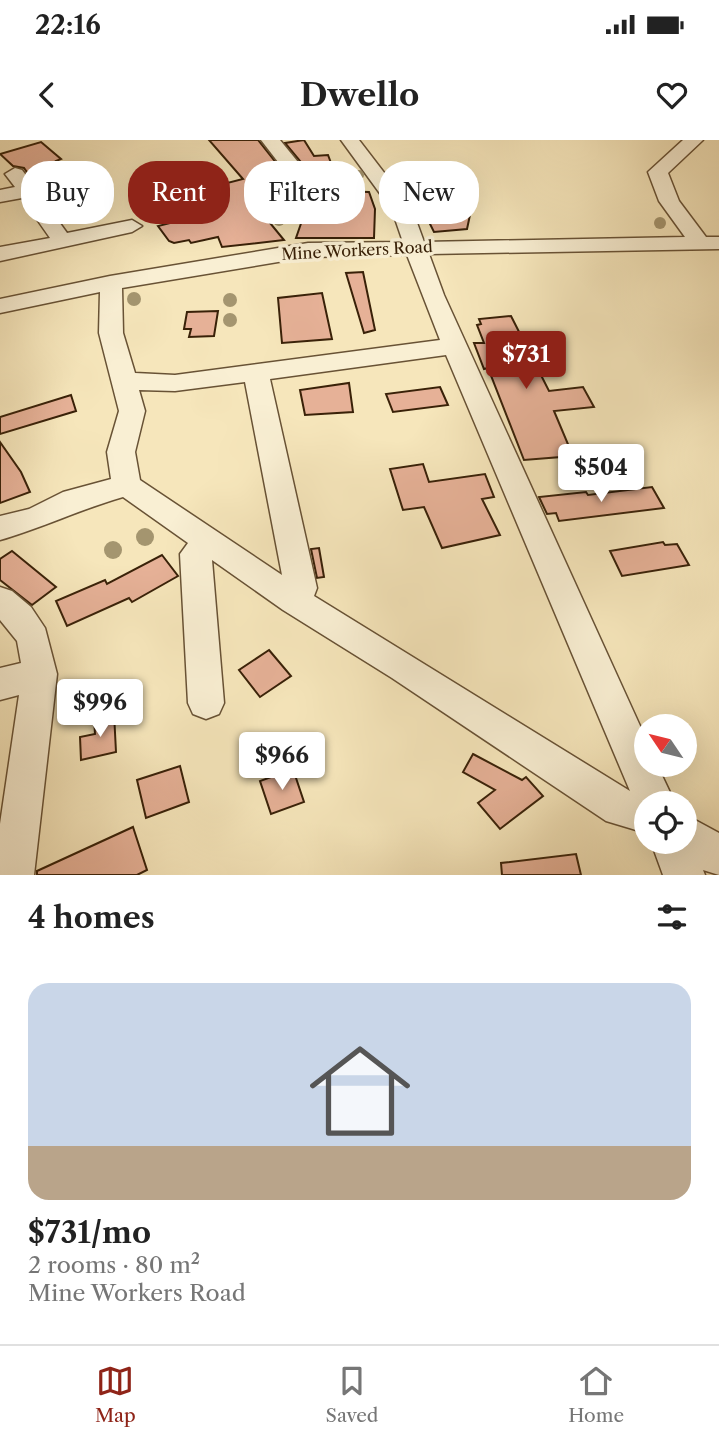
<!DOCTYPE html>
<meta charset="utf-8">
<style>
:root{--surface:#fff;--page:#f2f2f2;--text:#222;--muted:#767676;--line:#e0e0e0;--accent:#8f2418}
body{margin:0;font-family:"Libre Caslon Text",serif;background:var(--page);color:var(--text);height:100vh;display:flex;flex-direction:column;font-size:26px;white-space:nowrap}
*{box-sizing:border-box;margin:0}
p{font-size:23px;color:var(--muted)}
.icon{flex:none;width:38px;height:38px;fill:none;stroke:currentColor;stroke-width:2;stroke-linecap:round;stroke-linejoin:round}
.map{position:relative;height:735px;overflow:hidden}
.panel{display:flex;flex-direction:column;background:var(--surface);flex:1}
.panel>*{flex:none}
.top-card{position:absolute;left:21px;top:21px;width:677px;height:63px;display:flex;gap:14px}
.needle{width:46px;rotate:305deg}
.tools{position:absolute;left:634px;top:574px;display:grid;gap:14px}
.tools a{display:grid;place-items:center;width:63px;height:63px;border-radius:50%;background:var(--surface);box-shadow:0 7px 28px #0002;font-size:35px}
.price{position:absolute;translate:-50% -60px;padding:0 16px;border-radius:7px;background:#fff;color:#222;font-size:23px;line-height:46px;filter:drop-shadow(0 2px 4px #0008)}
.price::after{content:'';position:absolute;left:50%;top:42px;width:21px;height:16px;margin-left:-10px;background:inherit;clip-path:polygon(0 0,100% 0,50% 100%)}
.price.selected{background:var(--accent);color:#fff}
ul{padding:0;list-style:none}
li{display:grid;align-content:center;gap:14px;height:371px;padding:0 28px}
li span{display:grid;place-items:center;height:217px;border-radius:21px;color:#555}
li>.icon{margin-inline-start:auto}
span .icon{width:126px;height:126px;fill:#fffc;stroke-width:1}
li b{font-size:30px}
h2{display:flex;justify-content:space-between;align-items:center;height:84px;padding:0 28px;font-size:30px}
.chip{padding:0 24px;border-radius:28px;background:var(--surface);box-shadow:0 7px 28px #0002;font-size:24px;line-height:63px}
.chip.selected{background:var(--accent);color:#fff}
.status{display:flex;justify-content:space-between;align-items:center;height:49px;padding:0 35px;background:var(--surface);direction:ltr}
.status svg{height:19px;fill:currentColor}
header{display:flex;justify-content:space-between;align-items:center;height:91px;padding:0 28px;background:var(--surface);font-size:32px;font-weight:700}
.dock{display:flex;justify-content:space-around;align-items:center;height:98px;border-top:2px solid var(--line);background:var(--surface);font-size:19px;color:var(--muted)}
.dock a{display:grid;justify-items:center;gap:4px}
.dock .selected{color:var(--accent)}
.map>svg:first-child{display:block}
.building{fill:#e6b197;stroke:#392108;stroke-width:2}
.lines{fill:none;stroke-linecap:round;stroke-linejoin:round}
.minor-casing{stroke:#685235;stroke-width:3}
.minor{fill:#f9efd3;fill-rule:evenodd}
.tree{fill:#a4956f}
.labels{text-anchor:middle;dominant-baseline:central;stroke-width:7;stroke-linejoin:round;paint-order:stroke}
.far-street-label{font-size:16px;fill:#392108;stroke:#f9efd3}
</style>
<div class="status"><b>22:16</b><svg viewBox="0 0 49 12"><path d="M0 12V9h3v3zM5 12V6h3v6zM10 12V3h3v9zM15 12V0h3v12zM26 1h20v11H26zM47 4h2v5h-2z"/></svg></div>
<header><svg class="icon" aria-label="back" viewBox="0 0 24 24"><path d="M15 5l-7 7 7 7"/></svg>Dwello<svg class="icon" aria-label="heart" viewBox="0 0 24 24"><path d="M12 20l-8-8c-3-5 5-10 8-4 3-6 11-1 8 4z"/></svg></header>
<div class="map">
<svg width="719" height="735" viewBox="0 0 719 735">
<rect width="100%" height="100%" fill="#f6e6bb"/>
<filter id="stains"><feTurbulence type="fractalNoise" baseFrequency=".00286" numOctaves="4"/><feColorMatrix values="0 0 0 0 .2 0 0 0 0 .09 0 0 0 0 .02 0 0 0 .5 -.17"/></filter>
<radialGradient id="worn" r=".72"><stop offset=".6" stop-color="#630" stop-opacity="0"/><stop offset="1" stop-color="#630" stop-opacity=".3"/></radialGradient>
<!-- building -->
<g class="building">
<polygon points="209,0 258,0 285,34 299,34 305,27 285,3 304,0 314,16 328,15 337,39 326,41 327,51 369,52 375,69 374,98 296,98 315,43 309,44 309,49 252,61 284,100 222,107 218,97 191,103 189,100 174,103 169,101 158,86 198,76 191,47 177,50 156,32 179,25 208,48 243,39"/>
<polygon points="41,2 61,19 56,21 67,37 36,45 24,28 13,26 0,14"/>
<polygon points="433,57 473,61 467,89 434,92 427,78"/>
<polygon points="363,132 375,190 364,193 346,133"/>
<polygon points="322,153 332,199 282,203 278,158"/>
<polygon points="218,171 214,196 189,197 191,189 184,189 187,172"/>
<polygon points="511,176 549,251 583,247 594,267 554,271 573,316 524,320 488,228 484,229 474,203 484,203 477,185 481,184 479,179"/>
<polygon points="349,243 353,272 305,275 300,250"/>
<polygon points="440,247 448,265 393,272 386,254"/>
<polygon points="71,255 76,271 0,294 0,277"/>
<polygon points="0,302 21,332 30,352 0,363"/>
<polygon points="423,324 429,342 485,334 494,357 482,359 500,395 442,408 424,367 403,370 390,329"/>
<polygon points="652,347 664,368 559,381 556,373 547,374 539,357 586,352 588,355"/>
<polygon points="663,402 665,405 677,404 689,425 622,436 610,411"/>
<polygon points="319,408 324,437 317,438 311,409"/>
<polygon points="12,411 56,447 32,465 0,440 0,419"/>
<polygon points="162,415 178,436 132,462 129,458 67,486 56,461 105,440 107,444"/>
<polygon points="269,510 291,536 260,557 239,530"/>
<polygon points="114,573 116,612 81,620 80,597 95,594 94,578"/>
<polygon points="473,614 522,640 526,637 543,656 500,689 478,663 495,650 463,632"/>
<polygon points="180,626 189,662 146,678 137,640"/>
<polygon points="293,629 304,662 271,674 260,641"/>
<polygon points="133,687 147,730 137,735 37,735 37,731"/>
<polygon points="576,714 581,735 502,735 501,723"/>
</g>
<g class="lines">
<!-- minor casing -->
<g class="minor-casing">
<g id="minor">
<polygon points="261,0 280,0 302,27 299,31 285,31"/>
<path d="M341,0H359L412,69L424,102L685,97L659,61L648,32L683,0H703L668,33L679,61L706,97H719V109L429,114L444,155L646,599V625H657L675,663H646V693L606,681L392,538L283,470L212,420L224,563L219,574L206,579L193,574L188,563L180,414L188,403L123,357C81,369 42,388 0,400V376L29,369L63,352L111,339L107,312L119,271L99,193L100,152L0,173V159L110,136L308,103L403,102L392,70ZM407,115L440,200L175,235L135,233L123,193L122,148L308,117ZM446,215L630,651L314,456L317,448L270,239ZM245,242L282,435L140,340L135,312L145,271L139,250L175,251Z"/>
<polygon points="15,28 22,30 37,50 87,35 94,37 97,41 94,45 44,61 67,93 132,80 142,86 132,92 0,121 0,107 50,98 22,58 0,62 0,50 15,47 5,34"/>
<polygon points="0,447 12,451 31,467 45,488 57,534 34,735 0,735 0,684 19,555 0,560 0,528 21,523 17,501 0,480"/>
<polygon points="684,674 719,693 719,735 703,730 705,735 663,735 651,702 684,702"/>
</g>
</g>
<!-- minor -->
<use href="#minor" class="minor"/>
</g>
<!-- trees -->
<g class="tree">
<circle cx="359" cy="35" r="5"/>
<circle cx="390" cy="37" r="6"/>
<circle cx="279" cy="80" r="6"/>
<circle cx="660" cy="83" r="6"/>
<circle cx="134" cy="159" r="7"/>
<circle cx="230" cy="160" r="7"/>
<circle cx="230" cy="180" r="7"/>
<circle cx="145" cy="397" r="9"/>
<circle cx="113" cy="410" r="9"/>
</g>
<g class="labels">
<!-- far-street labels -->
<g class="far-street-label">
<text transform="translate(357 110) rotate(-3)">Mine Workers Road</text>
</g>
</g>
<rect width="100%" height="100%" filter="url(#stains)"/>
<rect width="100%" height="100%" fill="url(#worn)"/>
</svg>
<div class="tools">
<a><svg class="needle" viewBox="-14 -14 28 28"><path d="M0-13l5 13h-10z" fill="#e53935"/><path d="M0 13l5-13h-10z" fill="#767676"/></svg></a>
<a><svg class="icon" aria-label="locate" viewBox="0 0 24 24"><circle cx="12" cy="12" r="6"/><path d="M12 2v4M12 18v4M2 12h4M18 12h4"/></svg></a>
</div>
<b class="price selected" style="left:526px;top:251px">$731</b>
<b class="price" style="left:601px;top:364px">$504</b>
<b class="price" style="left:100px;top:599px">$996</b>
<b class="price" style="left:282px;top:652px">$966</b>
<div class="top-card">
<a class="chip">Buy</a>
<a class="chip selected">Rent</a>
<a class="chip">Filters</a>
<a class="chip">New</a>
</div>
</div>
<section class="panel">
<h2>4 homes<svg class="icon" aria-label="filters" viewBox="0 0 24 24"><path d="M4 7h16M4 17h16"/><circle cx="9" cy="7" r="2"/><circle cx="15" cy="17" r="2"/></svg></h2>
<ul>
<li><span style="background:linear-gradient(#c9d6e8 75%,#b9a48a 0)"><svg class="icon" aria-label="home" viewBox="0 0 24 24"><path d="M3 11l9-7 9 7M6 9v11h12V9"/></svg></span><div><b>$731/mo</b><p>2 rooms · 80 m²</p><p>Mine Workers Road</p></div></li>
</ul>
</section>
<nav class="dock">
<a class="selected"><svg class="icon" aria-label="map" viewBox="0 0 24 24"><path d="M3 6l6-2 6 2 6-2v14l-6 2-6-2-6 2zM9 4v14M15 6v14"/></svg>Map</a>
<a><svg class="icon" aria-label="saved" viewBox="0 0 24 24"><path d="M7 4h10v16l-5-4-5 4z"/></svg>Saved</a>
<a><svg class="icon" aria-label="home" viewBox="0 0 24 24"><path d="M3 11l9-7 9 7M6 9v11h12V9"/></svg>Home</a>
</nav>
